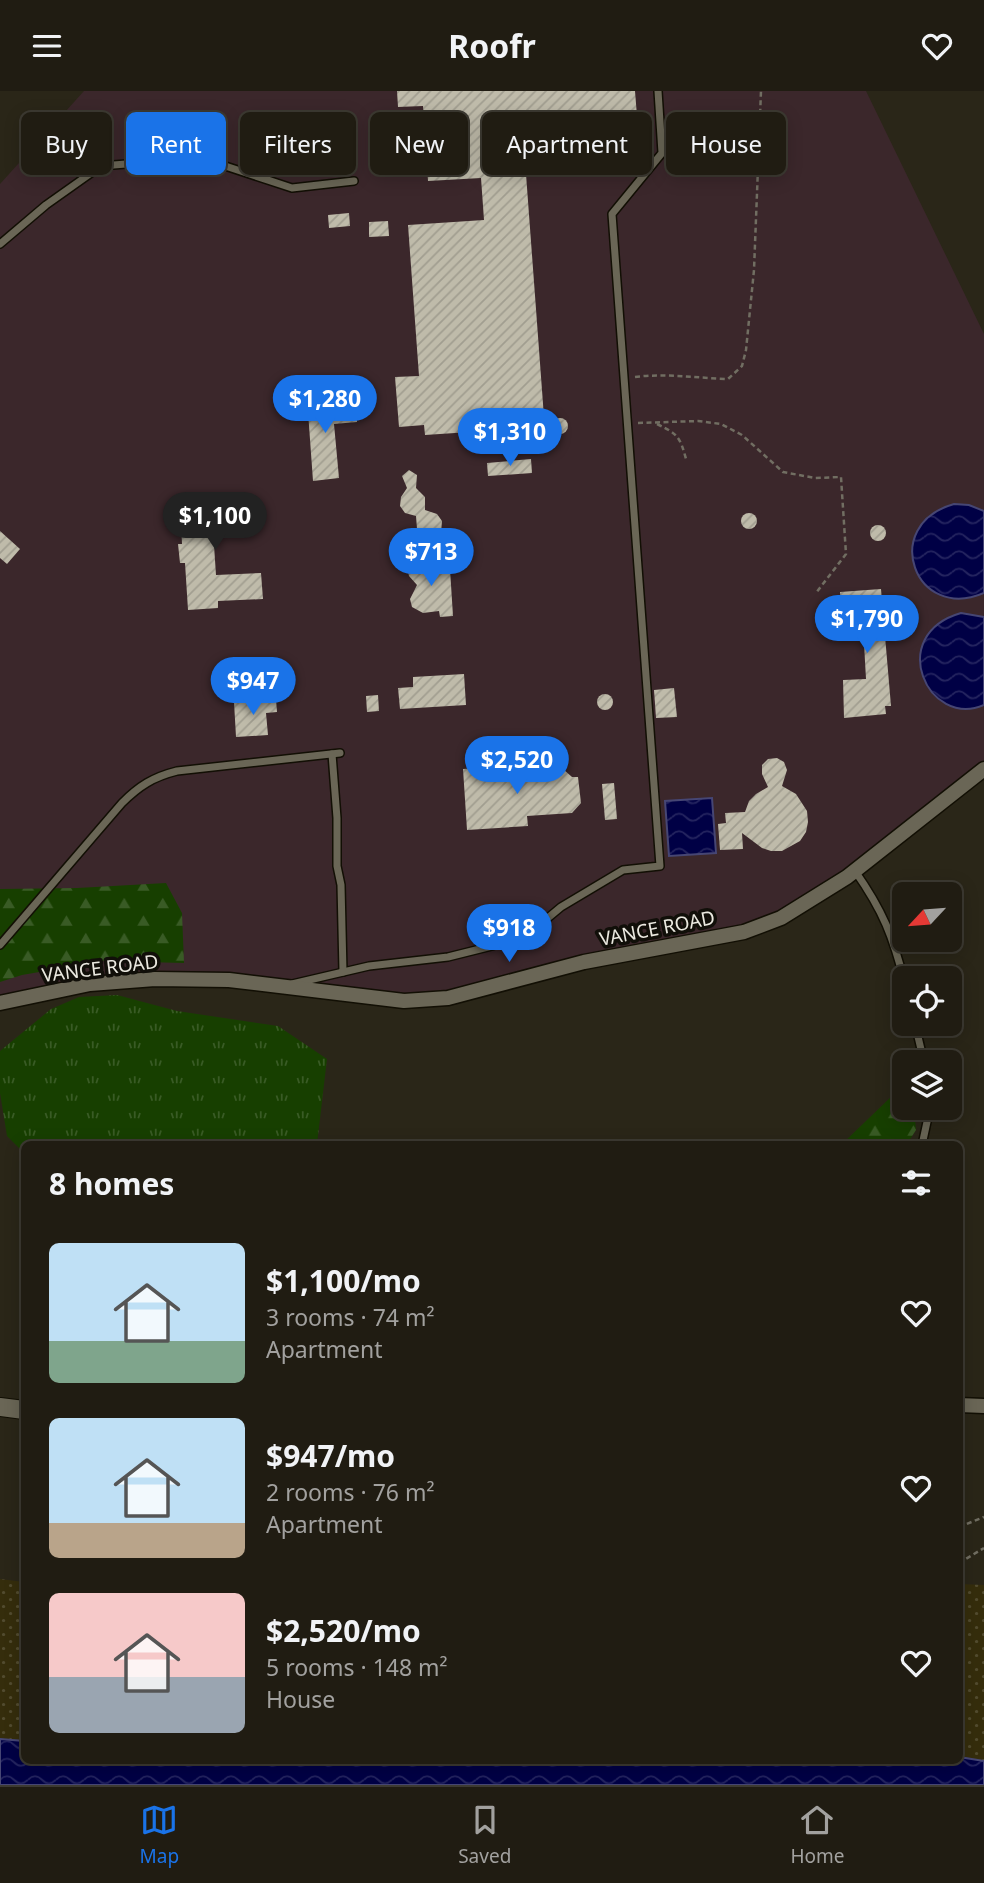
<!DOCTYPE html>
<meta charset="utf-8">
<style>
:root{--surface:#201c12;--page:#2d2920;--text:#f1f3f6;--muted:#a2a19f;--line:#3d3a32;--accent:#1a73e8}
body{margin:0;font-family:"Noto Sans",sans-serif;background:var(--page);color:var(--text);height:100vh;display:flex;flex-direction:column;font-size:26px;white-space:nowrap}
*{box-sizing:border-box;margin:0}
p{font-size:23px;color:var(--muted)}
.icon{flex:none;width:38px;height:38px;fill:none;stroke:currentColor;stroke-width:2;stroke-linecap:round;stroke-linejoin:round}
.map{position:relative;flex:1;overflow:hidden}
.side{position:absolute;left:21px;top:1050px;width:942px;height:623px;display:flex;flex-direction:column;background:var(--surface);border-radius:10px;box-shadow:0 4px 18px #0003,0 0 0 2px var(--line)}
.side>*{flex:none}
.hud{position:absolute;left:21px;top:21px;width:943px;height:63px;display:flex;gap:14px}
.needle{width:46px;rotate:244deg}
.fabs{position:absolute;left:892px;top:791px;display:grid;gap:14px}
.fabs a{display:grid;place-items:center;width:70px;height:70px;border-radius:10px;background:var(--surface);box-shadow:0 4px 18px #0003,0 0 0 2px var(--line);font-size:35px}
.price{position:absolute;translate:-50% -60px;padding:0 16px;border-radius:24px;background:var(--accent);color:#fff;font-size:23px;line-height:46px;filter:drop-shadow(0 2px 4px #0008)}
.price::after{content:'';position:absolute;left:50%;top:42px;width:21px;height:16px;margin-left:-10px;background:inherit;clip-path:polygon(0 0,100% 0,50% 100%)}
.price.on{background:#222;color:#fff}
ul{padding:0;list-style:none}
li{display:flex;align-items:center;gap:21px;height:175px;padding:0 28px}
li span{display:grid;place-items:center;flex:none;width:196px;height:140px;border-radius:10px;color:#555}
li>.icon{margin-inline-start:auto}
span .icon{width:84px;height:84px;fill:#fffc;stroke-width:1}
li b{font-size:30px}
h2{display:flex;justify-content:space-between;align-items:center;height:84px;padding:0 28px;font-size:30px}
.tag{padding:0 24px;border-radius:10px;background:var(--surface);box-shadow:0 4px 18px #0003,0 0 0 2px var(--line);font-size:24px;line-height:63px}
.tag.on{background:var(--accent);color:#fff}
header{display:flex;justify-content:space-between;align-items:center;height:91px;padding:0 28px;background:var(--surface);font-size:32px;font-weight:700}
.menu{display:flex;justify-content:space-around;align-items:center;height:98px;border-top:2px solid var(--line);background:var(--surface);font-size:19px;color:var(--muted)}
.menu a{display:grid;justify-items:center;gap:4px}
.menu .on{color:var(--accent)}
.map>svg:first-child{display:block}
.industrial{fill:#3b272b}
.grass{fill:url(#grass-tufts)}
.forest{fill:url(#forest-firs)}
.sand{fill:url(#sand-dots)}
.water{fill:url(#water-waves);stroke:#464674;stroke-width:2}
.building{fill:url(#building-hatch)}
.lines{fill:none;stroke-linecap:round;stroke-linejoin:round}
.service-casing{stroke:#120f04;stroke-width:10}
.minor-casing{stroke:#120f04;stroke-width:17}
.tertiary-casing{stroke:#120f04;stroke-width:20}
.path{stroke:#716e62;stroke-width:2.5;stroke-dasharray:5 3.5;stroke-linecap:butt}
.service{stroke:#6a6656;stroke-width:7}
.minor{stroke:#6a6656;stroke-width:14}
.tertiary{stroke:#6a6656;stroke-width:18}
.labels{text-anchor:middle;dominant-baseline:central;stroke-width:7;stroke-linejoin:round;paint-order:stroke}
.street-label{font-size:19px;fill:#ebe9e0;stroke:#110f09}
</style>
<header><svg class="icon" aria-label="menu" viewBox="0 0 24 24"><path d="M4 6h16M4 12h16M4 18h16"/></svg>Roofr<svg class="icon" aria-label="heart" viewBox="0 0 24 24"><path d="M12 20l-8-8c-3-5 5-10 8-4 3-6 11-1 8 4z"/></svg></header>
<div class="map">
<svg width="984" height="1694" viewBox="0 0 984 1694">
<defs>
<pattern id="grass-tufts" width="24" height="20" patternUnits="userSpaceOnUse" patternTransform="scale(1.75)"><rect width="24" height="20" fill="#173f00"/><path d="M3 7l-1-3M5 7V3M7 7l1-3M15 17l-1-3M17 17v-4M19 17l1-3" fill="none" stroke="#395b25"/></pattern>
<pattern id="forest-firs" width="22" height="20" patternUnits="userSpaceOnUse" patternTransform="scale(1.75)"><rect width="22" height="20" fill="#173f00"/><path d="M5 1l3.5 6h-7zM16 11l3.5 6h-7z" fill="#395b25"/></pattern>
<pattern id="sand-dots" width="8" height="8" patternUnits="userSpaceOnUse" patternTransform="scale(1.75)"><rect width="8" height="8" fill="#352d0c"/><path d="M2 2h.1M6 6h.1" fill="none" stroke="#524b2f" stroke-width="1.8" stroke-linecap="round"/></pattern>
<pattern id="water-waves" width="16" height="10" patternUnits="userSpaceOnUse" patternTransform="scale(1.75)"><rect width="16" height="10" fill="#000045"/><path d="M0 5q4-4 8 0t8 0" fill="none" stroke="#252560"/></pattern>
<pattern id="building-hatch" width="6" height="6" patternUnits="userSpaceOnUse" patternTransform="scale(1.75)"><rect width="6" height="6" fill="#bfbbaa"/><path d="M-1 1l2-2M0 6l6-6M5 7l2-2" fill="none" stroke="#a19e90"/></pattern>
</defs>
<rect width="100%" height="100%" fill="#2a2618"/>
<!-- industrial -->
<polygon class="industrial" points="84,0 866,0 984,243 984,678 781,827 448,907 155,888 0,913 0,93"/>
<!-- grass -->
<polygon class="grass" points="117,904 177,920 278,935 327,968 317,1053 24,1054 24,1062 7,1045 0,1002 0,960 51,918 79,906"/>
<!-- forest -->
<g class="forest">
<polygon points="166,792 182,822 184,872 103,870 22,884 0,891 0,798 77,797"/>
<polygon points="905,983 905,1017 914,1017 916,1039 907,1053 842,1053 893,1004"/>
</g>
<!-- sand -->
<polygon class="sand" points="0,1488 24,1491 24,1670 959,1670 959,1493 984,1494 984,1694 0,1694"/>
<!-- water -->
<g class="water">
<path d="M954,413L969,414L984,420V502C915,532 879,434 954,413Z"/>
<path d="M961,522L984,526V614C928,638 885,544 961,522Z"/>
<polygon points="712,707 716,762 669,765 665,710"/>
<polygon points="0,1648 24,1650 24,1670 959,1670 959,1666 984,1670 984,1694 0,1694"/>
</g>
<!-- building -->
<g class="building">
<polygon points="397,0 635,0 641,75 526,83 544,326 499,330 500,339 425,344 424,334 399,336 395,286 419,285 408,134 484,129 481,87 428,90 423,15 398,16"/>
<polygon points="349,122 350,135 329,137 328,124"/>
<polygon points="388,130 389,145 369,146 369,131"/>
<polygon points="331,303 333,320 356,318 357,331 334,333 339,387 313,390 307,307"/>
<circle cx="560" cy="335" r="8"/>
<polygon points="531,368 532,382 488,385 487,372"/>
<polygon points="409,379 417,384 416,397 425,406 425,419 437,423 442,430 441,442 434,447 422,445 417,438 416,425 405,422 400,415 401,406 407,397 402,385"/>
<polygon points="211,407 211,414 260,411 261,436 213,439 216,484 261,482 263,508 218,510 218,517 188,519 185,472 180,472 178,453 182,453 180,409"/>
<circle cx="749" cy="430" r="8"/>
<circle cx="878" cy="442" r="8"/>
<polygon points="0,440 20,458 7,473 0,467"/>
<polygon points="418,465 426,467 435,479 450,478 453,525 440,526 439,520 423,522 412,516 410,508 417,494 409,485 407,477 410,469"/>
<polygon points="881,498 891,615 885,615 886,623 844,627 843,589 866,588 863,535 842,536 840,501"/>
<polygon points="464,583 466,614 400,618 398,597 413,596 413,586"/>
<polygon points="674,597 677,626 656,627 654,599"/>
<circle cx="605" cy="611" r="8"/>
<polygon points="378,604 379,620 367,621 366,605"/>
<polygon points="276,608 277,621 266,622 268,644 236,646 234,611"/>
<polygon points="777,667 784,671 787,679 782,695 796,703 807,720 808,731 806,741 800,750 782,760 771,760 762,757 742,742 743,758 720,759 718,733 726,732 725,722 745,721 749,710 756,703 768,696 762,683 762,674 768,668"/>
<polygon points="523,674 524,681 563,678 572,686 578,686 581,712 572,722 527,725 528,735 467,739 463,678"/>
<polygon points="614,692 617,728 605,729 602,693"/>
</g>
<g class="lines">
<!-- service casing -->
<g class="service-casing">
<g id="service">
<polyline points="0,153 46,114 101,75 201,67 292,97 354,90"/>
<polyline points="332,663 337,727 337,775 341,794 343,881"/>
<path d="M855,780C883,820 893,845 905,893"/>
<path d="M0,854L122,712C139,695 153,686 177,680L340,662"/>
<polyline points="292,893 369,875 448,866 492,855 531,841 561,816 623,779 660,775 612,123 662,62 658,0"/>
<polyline points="915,933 924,971"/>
<polyline points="922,1054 930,1017"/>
</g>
</g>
<!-- minor casing -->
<g class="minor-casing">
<g id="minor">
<polyline points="0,912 90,893 155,888 229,889 404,910 448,907 584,871 744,841 781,827 847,786 984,678"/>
<polyline points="959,1314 984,1315"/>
</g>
</g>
<!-- tertiary casing -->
<g class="tertiary-casing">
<polyline id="tertiary" points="0,1316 24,1319"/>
</g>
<!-- path -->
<g class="path">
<path d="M635,286C666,282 696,287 728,288L742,275L746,259L754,179L761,0"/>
<polyline points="638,332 698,330 721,333 742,344 783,381 815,387 841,386 846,463 816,502"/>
<path d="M657,333C678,343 680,346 686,368"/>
<polyline points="959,1436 984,1426"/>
<polyline points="959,1472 984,1457"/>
</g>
<!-- service -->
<use href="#service" class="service"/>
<!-- minor -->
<use href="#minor" class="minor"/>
<!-- tertiary -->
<use href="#tertiary" class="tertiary"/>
</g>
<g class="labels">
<!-- street labels -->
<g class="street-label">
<text transform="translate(657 837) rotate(-11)">VANCE ROAD</text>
<text transform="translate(100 877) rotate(-7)">VANCE ROAD</text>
</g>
</g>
</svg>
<div class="fabs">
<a><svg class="needle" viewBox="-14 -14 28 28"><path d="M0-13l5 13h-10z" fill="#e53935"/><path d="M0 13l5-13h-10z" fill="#a2a19f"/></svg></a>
<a><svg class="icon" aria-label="locate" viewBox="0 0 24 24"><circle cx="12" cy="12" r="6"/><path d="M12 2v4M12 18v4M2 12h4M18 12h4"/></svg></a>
<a><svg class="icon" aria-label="layers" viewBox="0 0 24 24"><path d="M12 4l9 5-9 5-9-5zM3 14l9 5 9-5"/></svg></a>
</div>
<b class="price" style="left:325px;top:344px">$1,280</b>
<b class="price" style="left:510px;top:377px">$1,310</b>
<b class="price on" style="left:215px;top:461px">$1,100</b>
<b class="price" style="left:431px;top:497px">$713</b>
<b class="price" style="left:867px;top:564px">$1,790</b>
<b class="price" style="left:253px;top:626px">$947</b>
<b class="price" style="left:517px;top:705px">$2,520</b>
<b class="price" style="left:509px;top:873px">$918</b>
<div class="hud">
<a class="tag">Buy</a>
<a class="tag on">Rent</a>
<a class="tag">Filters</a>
<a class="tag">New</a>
<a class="tag">Apartment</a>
<a class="tag">House</a>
</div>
<section class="side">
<h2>8 homes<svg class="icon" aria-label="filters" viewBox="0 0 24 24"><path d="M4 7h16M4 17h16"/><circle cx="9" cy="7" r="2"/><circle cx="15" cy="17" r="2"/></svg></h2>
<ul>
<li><span style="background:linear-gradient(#bfe0f5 70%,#7fa58c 0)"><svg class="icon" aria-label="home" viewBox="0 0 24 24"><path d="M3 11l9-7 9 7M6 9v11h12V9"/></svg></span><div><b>$1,100/mo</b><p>3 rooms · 74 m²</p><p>Apartment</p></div><svg class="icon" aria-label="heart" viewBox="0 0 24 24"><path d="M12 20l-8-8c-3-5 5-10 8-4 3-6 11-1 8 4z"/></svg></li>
<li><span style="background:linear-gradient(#bfe0f5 75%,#b9a48a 0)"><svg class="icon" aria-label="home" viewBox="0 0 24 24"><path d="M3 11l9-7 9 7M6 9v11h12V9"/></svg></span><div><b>$947/mo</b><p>2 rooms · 76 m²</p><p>Apartment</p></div><svg class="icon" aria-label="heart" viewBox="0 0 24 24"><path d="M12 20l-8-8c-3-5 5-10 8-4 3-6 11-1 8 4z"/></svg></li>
<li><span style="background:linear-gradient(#f6c9c9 60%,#9aa5b1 0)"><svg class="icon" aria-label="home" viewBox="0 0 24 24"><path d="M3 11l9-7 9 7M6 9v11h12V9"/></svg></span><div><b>$2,520/mo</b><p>5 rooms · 148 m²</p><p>House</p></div><svg class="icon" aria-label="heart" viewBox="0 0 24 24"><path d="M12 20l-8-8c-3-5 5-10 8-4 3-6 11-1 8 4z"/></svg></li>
</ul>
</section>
</div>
<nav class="menu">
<a class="on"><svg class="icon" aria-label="map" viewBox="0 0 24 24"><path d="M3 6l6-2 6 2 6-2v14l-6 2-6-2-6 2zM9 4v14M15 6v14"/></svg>Map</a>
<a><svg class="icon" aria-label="saved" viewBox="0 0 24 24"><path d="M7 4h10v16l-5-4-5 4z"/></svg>Saved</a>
<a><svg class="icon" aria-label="home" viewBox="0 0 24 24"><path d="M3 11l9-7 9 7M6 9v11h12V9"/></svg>Home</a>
</nav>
